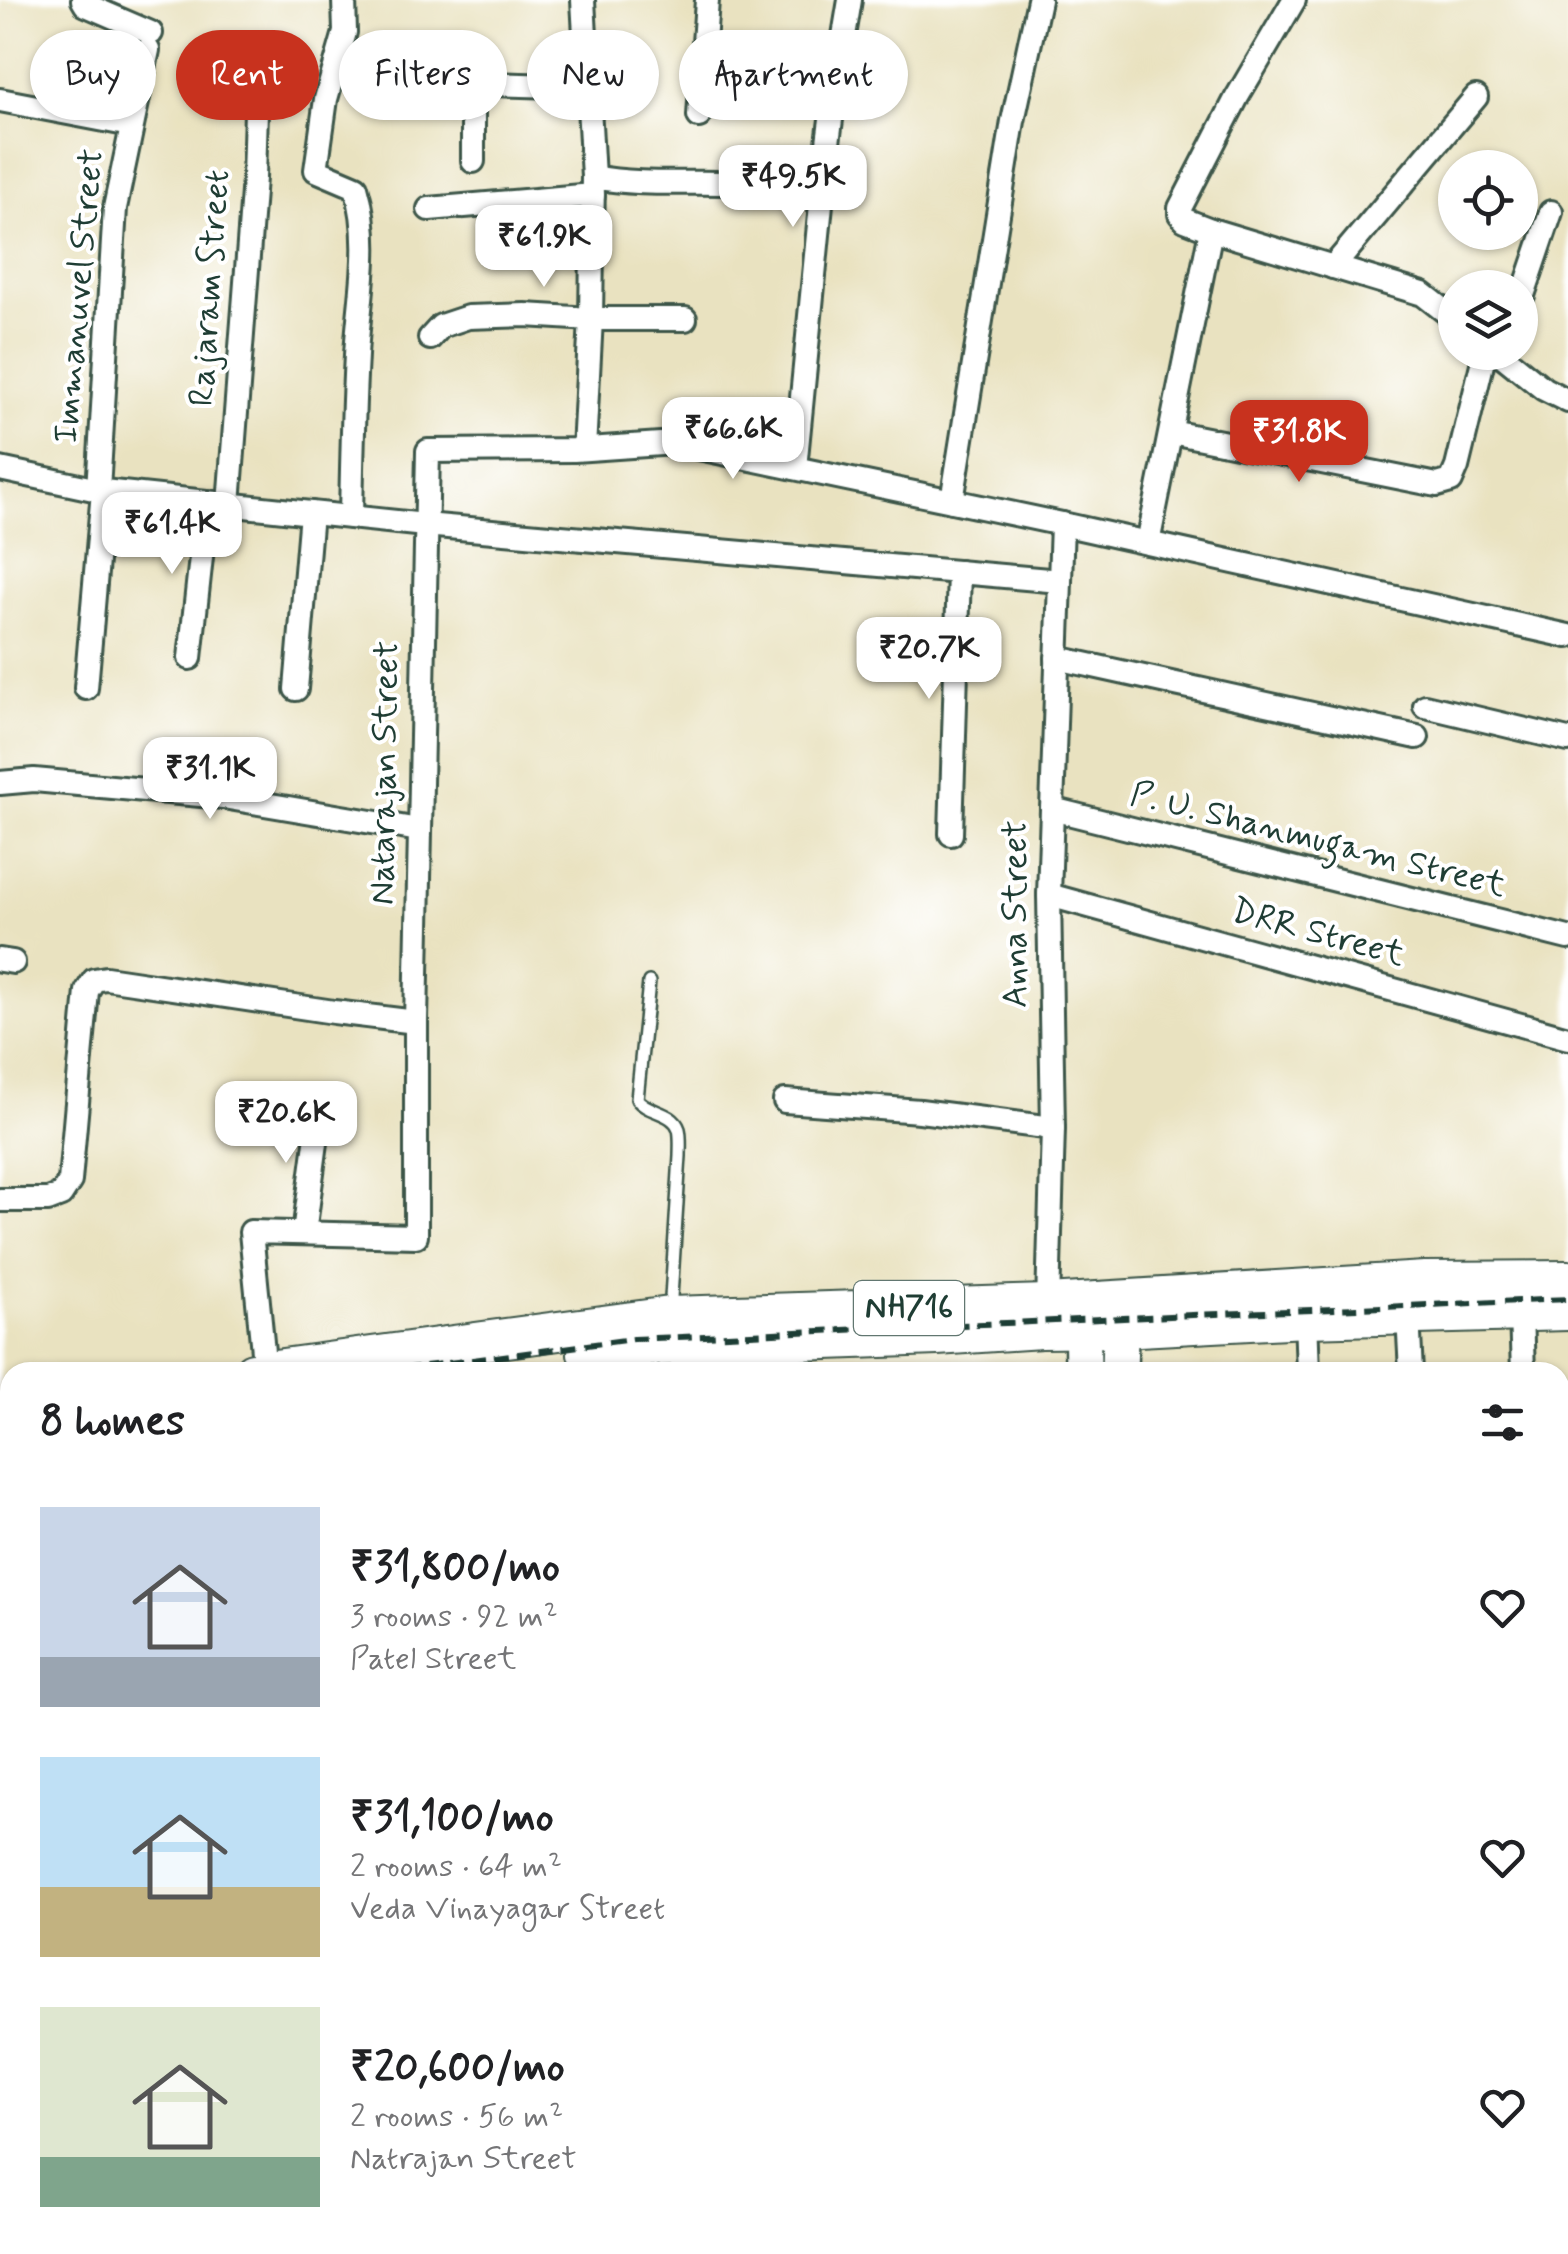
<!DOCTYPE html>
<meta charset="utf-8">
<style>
:root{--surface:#fff;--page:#f2f2f2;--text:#202124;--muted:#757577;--accent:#c8321e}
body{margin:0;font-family:Mynerve,sans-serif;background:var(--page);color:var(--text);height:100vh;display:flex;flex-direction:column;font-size:38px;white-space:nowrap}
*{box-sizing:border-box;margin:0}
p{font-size:32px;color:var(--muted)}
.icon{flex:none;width:55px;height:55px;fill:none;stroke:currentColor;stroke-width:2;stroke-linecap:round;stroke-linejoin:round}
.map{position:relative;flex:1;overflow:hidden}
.side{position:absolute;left:0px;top:1362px;width:1570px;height:892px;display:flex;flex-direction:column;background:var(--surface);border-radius:30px 30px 0 0;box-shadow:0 2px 8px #0004}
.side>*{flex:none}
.banner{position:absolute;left:30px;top:30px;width:1000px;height:90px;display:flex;gap:20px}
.buttons{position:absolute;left:1438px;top:150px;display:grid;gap:20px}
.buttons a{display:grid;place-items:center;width:100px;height:100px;border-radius:50%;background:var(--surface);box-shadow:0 2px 8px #0004;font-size:50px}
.price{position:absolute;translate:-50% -85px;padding:0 22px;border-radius:20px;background:#fff;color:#222;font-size:32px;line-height:65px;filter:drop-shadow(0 2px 5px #0008)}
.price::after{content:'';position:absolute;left:50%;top:60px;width:30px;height:22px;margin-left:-15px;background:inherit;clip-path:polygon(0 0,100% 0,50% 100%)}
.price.on{background:var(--accent);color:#fff}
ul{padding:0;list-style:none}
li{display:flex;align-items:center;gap:30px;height:250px;padding:0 40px}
li span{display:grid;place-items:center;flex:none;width:280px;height:200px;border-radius:0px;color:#555}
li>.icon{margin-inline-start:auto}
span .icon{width:120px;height:120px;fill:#fffc;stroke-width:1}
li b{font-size:42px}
h2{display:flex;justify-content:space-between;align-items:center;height:120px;padding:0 40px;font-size:42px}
.pill{padding:0 35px;border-radius:45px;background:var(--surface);box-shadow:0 2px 8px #0004;font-size:35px;line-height:90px}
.pill.on{background:var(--accent);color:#fff}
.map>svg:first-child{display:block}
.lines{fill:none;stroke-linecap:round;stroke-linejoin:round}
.minor-tunnel{stroke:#c1c1a4;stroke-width:22;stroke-dasharray:22 11;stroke-linecap:butt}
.service-casing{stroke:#3d5649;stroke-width:16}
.minor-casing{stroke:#3d5649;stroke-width:28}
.primary-casing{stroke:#3d5649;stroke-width:40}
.trunk-casing{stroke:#3d5649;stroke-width:42}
.path{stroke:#3d5649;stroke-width:4;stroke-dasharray:8 8;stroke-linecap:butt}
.service{stroke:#fff;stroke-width:11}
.minor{stroke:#fff;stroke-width:22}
.primary{stroke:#fff;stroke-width:35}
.trunk{stroke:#fff;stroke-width:38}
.rail{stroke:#1f3d34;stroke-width:6;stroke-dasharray:15 8;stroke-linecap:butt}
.labels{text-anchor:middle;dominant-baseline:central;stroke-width:8;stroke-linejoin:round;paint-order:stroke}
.shield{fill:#fff;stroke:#627771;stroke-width:2.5}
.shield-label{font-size:32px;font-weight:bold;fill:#1f3d34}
.street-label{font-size:35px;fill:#1f3d34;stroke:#fff}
</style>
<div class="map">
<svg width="1568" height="2254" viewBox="0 0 1568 2254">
<rect width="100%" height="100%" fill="#fff"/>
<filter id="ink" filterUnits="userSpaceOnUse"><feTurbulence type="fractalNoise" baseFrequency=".01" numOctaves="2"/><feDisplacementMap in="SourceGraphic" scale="20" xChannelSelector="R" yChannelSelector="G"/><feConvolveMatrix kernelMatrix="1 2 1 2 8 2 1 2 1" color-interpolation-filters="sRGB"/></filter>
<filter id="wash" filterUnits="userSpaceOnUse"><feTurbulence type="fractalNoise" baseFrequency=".0048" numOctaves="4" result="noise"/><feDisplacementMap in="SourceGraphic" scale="40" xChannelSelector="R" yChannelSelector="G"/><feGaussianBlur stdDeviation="2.25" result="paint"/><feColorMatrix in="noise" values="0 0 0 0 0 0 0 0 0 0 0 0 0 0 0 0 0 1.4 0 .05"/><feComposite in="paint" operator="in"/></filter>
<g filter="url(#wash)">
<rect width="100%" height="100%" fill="#e9e2c0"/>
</g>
<g filter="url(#ink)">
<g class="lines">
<!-- minor-tunnel -->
<polyline class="minor-tunnel" points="764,190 771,199 808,200"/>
<!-- service casing -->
<g class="service-casing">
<path id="service" d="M649,982L637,1099C647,1113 673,1111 679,1129C681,1137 680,1148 680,1156L670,1313"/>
</g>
<!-- minor casing -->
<g class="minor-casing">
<g id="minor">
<polyline points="83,0 86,5 151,33"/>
<path d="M344,0L345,32L326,99L316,170L356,187C373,243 359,298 356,355C353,409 352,463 351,517"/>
<polyline points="583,0 593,177 591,319 584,449"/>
<polyline points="1294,0 1237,97 1180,208 1180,214 1185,220 1211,230 1423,294 1455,319"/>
<polyline points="0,100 131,125"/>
<polyline points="699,116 707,0"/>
<polyline points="473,161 473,96 481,88 490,84 589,87"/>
<path d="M593,177C646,187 699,180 752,184L761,186L764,190"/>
<polyline points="429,209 593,195"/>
<polyline points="1333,267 1476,97"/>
<polyline points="1520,304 1551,212"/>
<polyline points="430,338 441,326 468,317 525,315 591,319 685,319"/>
<polyline points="1498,352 1544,389 1568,401"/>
<polyline points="1171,432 1437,485 1451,481 1457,467 1485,352"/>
<polyline points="795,468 824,174 834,96 850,0"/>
<polyline points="0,469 103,491 425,525 1060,581"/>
<polyline points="98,490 115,208 148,50"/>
<polyline points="952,501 1013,121 1039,0"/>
<polyline points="229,504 254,178 257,77"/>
<polyline points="1148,543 1211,230"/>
<polyline points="190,658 207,502"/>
<polyline points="1057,658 1417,737"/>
<polyline points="86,688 103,491"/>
<polyline points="296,689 311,513"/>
<polyline points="1425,706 1568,740"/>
<polyline points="0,783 34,780 223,797 419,830"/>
<polyline points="1052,809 1568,938"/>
<polyline points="951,834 959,572"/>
<polyline points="1049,895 1568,1038"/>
<polyline points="0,960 13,962"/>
<polyline points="785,1101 920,1111 1053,1128"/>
<polyline points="0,1200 48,1200 61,1195 70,1181 87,991 94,980 106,978 334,1012 416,1022"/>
<polyline points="304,1233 321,1105"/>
<polyline points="1048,1304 1053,1128 1049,895 1062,524"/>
<polyline points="1521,1314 1523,1372"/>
<polyline points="1408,1316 1411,1372"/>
<polyline points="1306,1318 1308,1372"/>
<polyline points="265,1372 251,1232 416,1236 416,1022 428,451 574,450 675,443 1062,524 1568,636"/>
<polyline points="0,1897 10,1897"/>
<polyline points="0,2128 10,2127"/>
<polyline points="1560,2207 1568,2207"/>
<polyline points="323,2254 324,2245"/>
<polyline points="520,2254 521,2245"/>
<polyline points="898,2254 899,2245"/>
<polyline points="1031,2254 1031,2245"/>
<polyline points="1268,2254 1269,2245"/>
<polyline points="1357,2254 1357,2245"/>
<polyline points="1447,2254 1447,2245"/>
</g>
</g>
<!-- primary casing -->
<g class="primary-casing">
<g id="primary">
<polyline points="1082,1301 1083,1372"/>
<polyline points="1119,1372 1121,1300"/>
<polyline points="1560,2120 1568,2121"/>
</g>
</g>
<!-- trunk casing -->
<g class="trunk-casing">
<g id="trunk">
<polyline points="587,1353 630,1347 937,1336 1041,1329 1120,1328 1306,1318 1568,1311"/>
<polyline points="253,1372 670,1316 1048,1304 1425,1281 1568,1280"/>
<polyline points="0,1430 10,1428"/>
</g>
</g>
<!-- path -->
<polyline class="path" points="352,82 403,84"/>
<!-- service -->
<use href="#service" class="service"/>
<!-- minor -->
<use href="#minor" class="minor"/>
<!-- primary -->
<use href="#primary" class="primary"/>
<!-- trunk -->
<use href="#trunk" class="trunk"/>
<!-- rail -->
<g class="rail">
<polyline points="380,1372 633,1339 1568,1299"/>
<polyline points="0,1446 10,1444"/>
<polyline points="0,1667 10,1667"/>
<polyline points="0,1685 10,1685"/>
<polyline points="1560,1702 1568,1702"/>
<polyline points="0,1706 10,1706"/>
<polyline points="0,1721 10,1722"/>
<polyline points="1560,1730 1568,1730"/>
<polyline points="1560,1748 1568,1748"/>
</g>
</g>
</g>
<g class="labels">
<!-- shield labels -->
<rect class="shield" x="854" y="1281" width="110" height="54" rx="8"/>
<g class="shield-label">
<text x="909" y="1308">NH716</text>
</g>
<!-- street labels -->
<g class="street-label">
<text transform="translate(210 288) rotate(-86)">Rajaram Street</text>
<text transform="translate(79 296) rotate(-85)">Immanuvel Street</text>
<text transform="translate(385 773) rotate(-89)">Natarajan Street</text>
<text transform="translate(1318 840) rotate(14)">P. U. Shanmugam Street</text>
<text transform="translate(1016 914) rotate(-90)">Anna Street</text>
<text transform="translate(1318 933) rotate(15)">DRR Street</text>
</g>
</g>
</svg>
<div class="buttons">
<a><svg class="icon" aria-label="locate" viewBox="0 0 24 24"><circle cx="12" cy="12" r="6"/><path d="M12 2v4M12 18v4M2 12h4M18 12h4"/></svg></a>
<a><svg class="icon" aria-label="layers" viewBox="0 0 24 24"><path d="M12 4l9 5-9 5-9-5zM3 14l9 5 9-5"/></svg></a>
</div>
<b class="price" style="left:793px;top:230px">₹49.5K</b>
<b class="price" style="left:544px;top:290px">₹61.9K</b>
<b class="price" style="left:733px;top:482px">₹66.6K</b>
<b class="price on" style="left:1299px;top:485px">₹31.8K</b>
<b class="price" style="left:172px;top:577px">₹61.4K</b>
<b class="price" style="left:929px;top:702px">₹20.7K</b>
<b class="price" style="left:210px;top:822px">₹31.1K</b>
<b class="price" style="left:286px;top:1166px">₹20.6K</b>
<div class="banner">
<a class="pill">Buy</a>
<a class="pill on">Rent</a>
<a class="pill">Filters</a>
<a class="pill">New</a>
<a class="pill">Apartment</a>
</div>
<section class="side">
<h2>8 homes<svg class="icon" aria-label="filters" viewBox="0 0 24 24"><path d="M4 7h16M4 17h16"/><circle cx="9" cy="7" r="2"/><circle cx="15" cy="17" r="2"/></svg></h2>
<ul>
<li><span style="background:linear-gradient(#c9d6e8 75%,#9aa5b1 0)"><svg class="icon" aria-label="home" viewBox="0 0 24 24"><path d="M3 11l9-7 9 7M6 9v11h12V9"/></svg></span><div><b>₹31,800/mo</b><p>3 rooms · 92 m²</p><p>Patel Street</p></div><svg class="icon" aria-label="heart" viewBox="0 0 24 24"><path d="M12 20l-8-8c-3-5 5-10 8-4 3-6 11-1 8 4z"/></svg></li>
<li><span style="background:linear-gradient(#bfe0f5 65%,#c2b280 0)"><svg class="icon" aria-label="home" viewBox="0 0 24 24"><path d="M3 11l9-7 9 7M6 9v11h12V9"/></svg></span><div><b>₹31,100/mo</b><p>2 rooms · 64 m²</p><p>Veda Vinayagar Street</p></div><svg class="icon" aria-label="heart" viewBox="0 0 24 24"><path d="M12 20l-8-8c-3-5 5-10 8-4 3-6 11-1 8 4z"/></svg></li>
<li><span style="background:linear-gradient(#dfe7d0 75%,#7fa58c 0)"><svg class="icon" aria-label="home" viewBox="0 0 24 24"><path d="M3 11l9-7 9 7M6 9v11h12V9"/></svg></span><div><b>₹20,600/mo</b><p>2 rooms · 56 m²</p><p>Natrajan Street</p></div><svg class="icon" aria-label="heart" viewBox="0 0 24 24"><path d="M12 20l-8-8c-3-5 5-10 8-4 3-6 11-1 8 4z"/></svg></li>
</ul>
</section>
</div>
